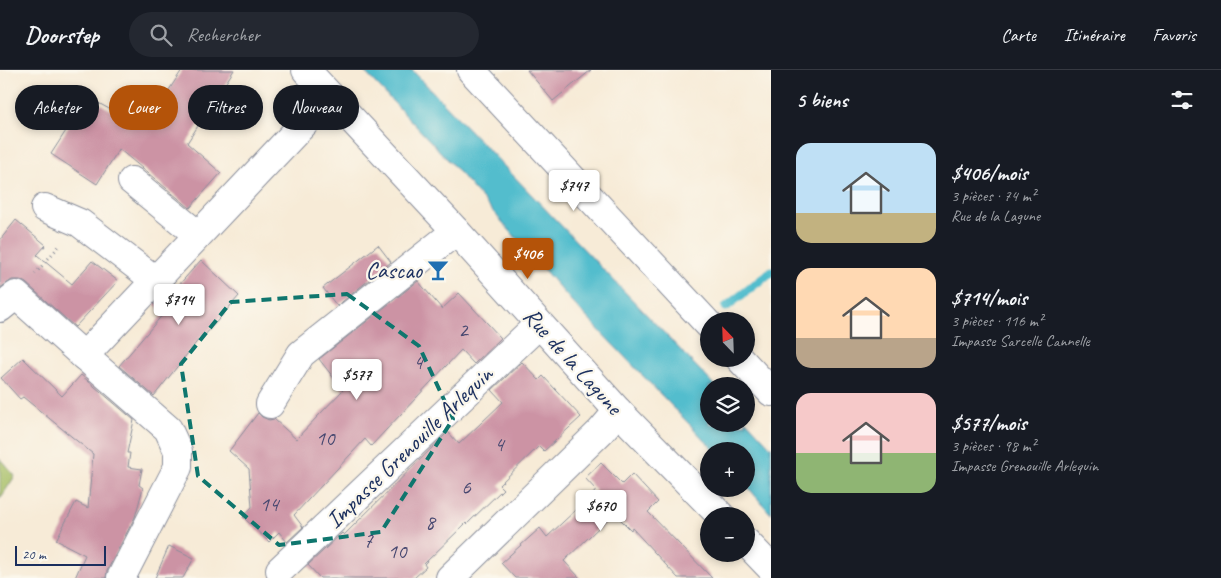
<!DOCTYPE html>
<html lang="fr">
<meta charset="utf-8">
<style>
:root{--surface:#171b24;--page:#242831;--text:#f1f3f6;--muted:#9ea1a6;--line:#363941;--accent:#b45309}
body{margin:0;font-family:Caveat,sans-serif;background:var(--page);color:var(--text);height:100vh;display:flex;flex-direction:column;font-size:19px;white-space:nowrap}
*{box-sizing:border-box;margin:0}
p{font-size:16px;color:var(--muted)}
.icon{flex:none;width:28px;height:28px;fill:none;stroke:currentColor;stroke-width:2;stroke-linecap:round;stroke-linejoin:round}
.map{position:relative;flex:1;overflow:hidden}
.drawer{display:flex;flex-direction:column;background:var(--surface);width:450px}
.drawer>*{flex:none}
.hud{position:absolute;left:15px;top:15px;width:475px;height:45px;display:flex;gap:10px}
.needle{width:32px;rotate:337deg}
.buttons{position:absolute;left:700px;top:242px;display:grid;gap:10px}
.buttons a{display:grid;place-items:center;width:55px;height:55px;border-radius:50%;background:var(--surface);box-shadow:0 2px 8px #0003;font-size:25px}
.scale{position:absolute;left:15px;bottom:12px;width:91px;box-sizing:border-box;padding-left:5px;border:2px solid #1b2f5e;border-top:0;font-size:14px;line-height:18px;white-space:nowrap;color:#1b2f5e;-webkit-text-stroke:4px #fbf7ec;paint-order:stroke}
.price{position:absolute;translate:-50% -42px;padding:0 11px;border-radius:5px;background:#fff;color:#222;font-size:16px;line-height:32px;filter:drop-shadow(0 1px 2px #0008)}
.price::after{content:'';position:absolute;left:50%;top:30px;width:15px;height:11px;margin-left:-8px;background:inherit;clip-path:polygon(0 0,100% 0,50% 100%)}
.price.selected{background:var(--accent);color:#fff}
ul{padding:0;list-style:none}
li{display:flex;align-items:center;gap:15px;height:125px;padding:0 25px}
li span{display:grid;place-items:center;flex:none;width:140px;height:100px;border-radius:15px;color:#555}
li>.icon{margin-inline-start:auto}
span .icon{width:60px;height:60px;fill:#fffc;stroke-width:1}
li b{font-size:21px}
h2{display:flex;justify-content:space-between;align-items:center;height:60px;padding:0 25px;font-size:21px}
.tag{padding:0 18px;border-radius:22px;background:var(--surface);box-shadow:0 2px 8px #0003;font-size:18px;line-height:45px}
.tag.selected{background:var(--accent);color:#fff}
header{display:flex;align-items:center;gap:30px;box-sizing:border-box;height:70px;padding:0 25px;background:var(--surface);border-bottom:1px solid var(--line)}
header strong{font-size:24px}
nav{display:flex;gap:28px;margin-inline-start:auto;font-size:18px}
.search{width:350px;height:45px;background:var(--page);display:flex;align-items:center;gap:12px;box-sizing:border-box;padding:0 18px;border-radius:28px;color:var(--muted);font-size:19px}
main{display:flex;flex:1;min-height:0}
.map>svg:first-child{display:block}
.green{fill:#a5bd63;stroke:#607660}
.water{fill:#52bdcd;stroke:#367696}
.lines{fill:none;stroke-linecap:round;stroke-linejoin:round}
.stream{stroke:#52bdcd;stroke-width:9}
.building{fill:#cc93a4}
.minor-casing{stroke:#898d9a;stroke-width:30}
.path{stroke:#898d9a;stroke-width:3;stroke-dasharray:1 4;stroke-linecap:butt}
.minor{stroke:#fff;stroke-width:28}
.marked{fill:none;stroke:#0f766e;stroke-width:4;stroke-dasharray:10 6;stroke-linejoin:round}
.labels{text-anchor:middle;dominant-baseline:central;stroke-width:4.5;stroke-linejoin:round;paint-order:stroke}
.number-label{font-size:21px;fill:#474870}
.poi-label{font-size:24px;fill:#1b2f5e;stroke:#fbf7ec;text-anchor:end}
.street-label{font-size:24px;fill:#1b2f5e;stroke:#fbf7ec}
</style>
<header>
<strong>Doorstep</strong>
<div class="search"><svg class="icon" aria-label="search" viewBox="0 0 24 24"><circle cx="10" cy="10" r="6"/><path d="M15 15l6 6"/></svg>Rechercher</div>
<nav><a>Carte</a><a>Itinéraire</a><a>Favoris</a></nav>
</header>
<main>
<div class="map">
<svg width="771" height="508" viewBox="0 0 771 508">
<rect width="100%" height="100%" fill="#fbf7ec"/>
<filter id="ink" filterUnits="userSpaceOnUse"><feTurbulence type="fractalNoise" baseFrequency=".02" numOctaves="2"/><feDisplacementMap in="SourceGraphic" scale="10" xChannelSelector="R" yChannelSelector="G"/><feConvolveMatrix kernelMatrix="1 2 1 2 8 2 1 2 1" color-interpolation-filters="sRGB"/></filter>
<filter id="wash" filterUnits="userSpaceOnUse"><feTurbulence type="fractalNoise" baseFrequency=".0096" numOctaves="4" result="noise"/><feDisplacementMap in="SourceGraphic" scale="20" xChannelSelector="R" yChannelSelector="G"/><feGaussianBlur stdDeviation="1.12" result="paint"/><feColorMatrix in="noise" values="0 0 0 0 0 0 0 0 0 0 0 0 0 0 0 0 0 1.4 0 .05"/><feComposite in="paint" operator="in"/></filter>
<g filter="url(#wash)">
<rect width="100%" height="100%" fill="#f7ebd7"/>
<!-- green -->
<polygon class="green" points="0,389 15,406 0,429"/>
<!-- water -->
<polygon class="water" points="363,0 412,0 715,316 709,316 709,354 746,354 746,350 771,377 771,444 746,415 746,381 715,381 573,233 449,91"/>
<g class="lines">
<!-- stream -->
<polyline class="stream" points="726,237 771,202"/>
</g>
<g id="blocks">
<!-- building -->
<g class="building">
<polygon points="182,0 234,0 187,73 221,103 190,138 119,79 97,114 51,84 73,50 60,44 71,18 122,46 136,26 156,40"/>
<polygon points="527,0 591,0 553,31"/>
<polygon points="16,150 46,175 37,185 72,214 92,191 118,211 75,257 26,213 20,210 12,210 0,218 0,170"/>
<polygon points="378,175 391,192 337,236 323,218"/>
<polygon points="201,190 239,226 205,265 203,264 154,326 119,296 164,243 154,234 174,213 177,217"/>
<polygon points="418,211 442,239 459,223 501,268 474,294 461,280 371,376 365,369 294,445 303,457 287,472 279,462 269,472 243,447 252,437 249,399 229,381 258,343 262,347 269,350 274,349 296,369 343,320 319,289"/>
<polygon points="23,288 62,326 81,305 134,350 127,383 130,383 128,397 142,399 139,415 143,418 135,447 107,501 106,508 75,508 85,485 56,470 76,432 88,438 93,384 23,327 20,329 1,308"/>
<polygon points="522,292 539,310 543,306 581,347 544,381 539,376 499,415 503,419 467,454 466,453 424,494 426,497 414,508 320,508 308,495 342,463 344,465 448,362 459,374 503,332 492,320"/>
<polygon points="601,393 622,414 632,404 658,432 648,442 712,508 678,508 632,458 631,460 614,443 564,491 580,508 515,508 501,493 540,458 547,467 594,423 596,420 585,408"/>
<polygon points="169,476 194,488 183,508 155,508"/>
</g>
</g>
</g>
<g filter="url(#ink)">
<use href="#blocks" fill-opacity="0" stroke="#898d9a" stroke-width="1"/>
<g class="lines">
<!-- minor casing -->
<g class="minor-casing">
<g id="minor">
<polyline points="306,0 456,161 618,341 721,446"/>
<polyline points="471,0 709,255"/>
<polyline points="132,111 198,165"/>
<polyline points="45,138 80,153 155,210"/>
<polyline points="0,238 16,225 84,286"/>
<polyline points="740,289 771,322"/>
<polyline points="270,334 301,284 456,161"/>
<polyline points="746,472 771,498"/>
<polyline points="280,500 539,254"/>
<polyline points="121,508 178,397 178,381 168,359 84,286 330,26"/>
<polyline points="450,508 601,361 618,341"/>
</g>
</g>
<!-- path -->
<polyline class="path" points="35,204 60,175"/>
<!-- minor -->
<use href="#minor" class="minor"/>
</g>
</g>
<!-- marked area -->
<path class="marked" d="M347,224L419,276L453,349L381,462L279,475L198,406L181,294L231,232Z"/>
<!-- icons -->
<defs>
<g id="bar-bare" transform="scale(1.725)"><path d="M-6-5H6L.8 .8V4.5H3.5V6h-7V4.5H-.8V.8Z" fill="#1f6fb2" stroke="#fbf7ec" stroke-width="2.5" paint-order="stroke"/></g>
</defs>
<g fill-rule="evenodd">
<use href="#bar-bare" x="438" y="200"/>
</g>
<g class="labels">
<!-- number labels -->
<g class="number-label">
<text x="463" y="260">2</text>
<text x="418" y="292">4</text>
<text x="325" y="368">10</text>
<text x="499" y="374">4</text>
<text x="466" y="417">6</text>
<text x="269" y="434">14</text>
<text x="430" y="452">8</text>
<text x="368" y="470">7</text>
<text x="397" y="481">10</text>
</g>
<!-- poi labels -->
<g class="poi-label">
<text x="422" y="200">Cascao</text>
</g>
<!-- street labels -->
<g class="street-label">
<text transform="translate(573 291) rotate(48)">Rue de la Lagune</text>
<text transform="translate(409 377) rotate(-44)">Impasse Grenouille Arlequin</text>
</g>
</g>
</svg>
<div class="buttons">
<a><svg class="needle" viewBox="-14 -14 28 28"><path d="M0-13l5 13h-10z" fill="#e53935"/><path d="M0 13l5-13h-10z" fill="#9ea1a6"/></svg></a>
<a><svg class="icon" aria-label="layers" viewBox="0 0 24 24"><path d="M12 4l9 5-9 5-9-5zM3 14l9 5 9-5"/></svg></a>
<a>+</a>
<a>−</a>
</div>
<div class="scale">20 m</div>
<b class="price" style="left:574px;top:142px">$747</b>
<b class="price selected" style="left:528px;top:210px">$406</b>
<b class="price" style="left:179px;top:256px">$714</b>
<b class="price" style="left:357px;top:331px">$577</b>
<b class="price" style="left:601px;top:462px">$670</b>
<div class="hud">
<a class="tag">Acheter</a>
<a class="tag selected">Louer</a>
<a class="tag">Filtres</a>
<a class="tag">Nouveau</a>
</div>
</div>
<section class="drawer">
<h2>5 biens<svg class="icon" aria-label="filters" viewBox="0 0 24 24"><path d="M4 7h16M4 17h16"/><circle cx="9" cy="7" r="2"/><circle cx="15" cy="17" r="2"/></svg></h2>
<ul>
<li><span style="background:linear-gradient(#bfe0f5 70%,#c2b280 0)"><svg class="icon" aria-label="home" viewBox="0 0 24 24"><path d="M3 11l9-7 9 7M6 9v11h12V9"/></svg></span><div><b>$406/mois</b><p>3 pièces · 74 m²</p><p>Rue de la Lagune</p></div></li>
<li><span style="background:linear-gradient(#ffd9b3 70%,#b9a48a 0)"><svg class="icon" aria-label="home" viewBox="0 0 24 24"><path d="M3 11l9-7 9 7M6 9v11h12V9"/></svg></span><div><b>$714/mois</b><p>3 pièces · 116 m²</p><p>Impasse Sarcelle Cannelle</p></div></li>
<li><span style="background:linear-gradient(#f6c9c9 60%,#8fb573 0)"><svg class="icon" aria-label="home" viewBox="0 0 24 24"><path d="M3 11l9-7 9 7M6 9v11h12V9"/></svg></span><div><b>$577/mois</b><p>3 pièces · 98 m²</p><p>Impasse Grenouille Arlequin</p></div></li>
</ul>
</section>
</main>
